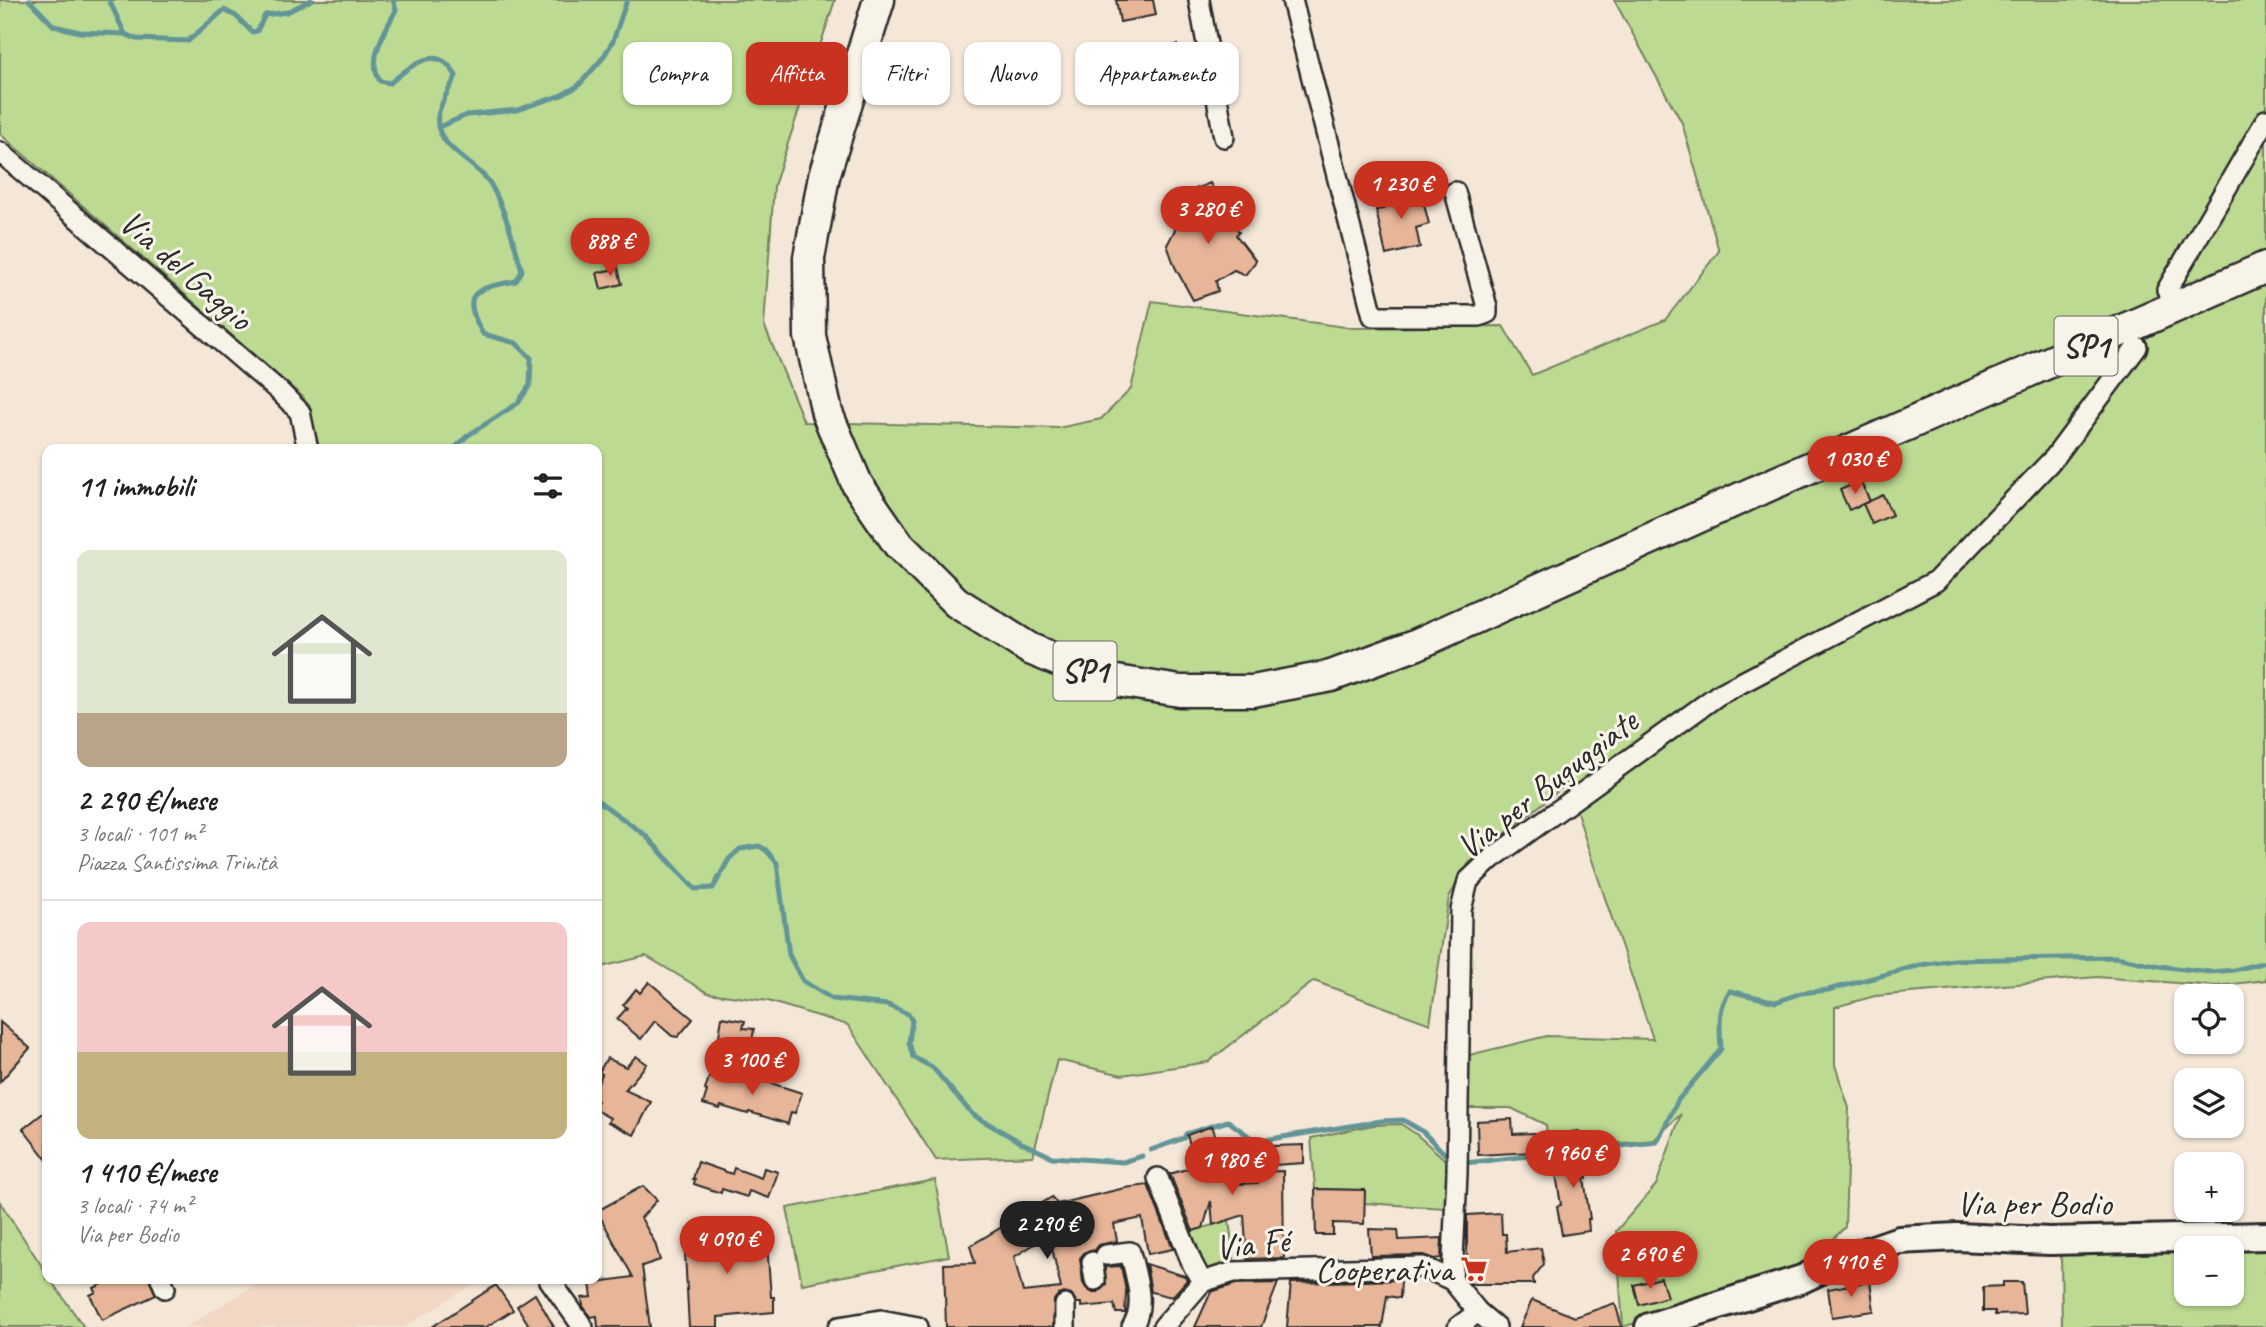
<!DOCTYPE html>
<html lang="it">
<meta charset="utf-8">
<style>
:root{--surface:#fff;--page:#f2f2f2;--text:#222;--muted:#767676;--line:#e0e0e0;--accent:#c8321e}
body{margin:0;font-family:Caveat,sans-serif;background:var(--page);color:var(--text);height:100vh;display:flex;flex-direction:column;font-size:26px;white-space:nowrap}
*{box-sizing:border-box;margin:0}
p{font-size:23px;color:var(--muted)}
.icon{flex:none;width:38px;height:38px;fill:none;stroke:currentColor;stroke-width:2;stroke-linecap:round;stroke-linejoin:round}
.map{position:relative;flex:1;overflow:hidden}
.details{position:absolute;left:42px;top:444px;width:560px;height:840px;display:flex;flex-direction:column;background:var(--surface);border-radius:14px;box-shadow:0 2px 5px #0004}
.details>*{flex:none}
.guide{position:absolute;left:623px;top:42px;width:665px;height:63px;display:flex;gap:14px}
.tools{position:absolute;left:2174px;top:984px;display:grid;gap:14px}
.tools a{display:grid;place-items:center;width:70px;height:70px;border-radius:14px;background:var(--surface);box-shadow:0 2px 5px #0004;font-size:35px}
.price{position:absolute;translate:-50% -60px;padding:0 16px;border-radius:24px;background:var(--accent);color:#fff;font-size:23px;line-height:46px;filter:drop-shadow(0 2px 4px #0008)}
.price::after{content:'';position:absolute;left:50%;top:42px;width:21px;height:16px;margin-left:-10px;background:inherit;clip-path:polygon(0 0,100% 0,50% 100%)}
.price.active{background:#222;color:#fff}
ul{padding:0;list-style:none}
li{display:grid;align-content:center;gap:14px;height:371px;padding:0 35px}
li+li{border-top:2px solid var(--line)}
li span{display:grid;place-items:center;height:217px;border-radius:14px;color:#555}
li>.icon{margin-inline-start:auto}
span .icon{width:126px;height:126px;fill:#fffc;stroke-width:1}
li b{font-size:30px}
h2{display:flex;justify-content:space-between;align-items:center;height:84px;padding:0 35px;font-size:30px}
.tag{padding:0 24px;border-radius:14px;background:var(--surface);box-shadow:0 2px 5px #0004;font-size:24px;line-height:63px}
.tag.active{background:var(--accent);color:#fff}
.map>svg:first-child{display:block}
.built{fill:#f0d8c5}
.green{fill:#bcda92;stroke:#74825e;stroke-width:2}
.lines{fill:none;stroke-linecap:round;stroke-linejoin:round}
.stream{stroke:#639597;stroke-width:5}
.building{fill:#e7b598;stroke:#2b2b2b;stroke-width:2;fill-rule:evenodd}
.street-casing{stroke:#2b2b2b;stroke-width:24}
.secondary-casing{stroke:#2b2b2b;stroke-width:32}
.primary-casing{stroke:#2b2b2b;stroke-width:35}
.street{stroke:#f7f3e8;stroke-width:19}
.secondary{stroke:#f7f3e8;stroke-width:26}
.primary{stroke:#f7f3e8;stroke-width:30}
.labels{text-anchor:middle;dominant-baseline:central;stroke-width:6;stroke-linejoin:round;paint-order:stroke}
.shield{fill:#f7f3e8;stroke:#686764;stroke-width:2}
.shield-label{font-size:33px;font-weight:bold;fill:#2b2b2b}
.street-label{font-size:35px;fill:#2b2b2b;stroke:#f7f3e8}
.poi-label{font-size:35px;fill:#2b2b2b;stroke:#f7f3e8;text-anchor:end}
</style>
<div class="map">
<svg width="2266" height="1327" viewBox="0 0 2266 1327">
<rect width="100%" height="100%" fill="#f4e7d8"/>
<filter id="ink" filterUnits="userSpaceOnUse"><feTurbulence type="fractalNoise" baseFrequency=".0143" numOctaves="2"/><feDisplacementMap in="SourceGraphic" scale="14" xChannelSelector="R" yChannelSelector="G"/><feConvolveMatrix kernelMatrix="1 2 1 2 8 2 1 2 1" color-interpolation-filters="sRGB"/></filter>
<g filter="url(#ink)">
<!-- built -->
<polygon class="built" points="265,1279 482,1279 405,1327 185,1327"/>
<!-- green -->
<g class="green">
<polygon points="0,0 835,0 774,186 764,325 804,422 1058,428 1101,419 1131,389 1152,301 1353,328 1503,326 1532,375 1665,320 1719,251 1682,123 1614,0 2266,0 2266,980 2217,986 2097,977 1875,996 1835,1007 1835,1065 1849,1108 1845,1227 1803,1270 1623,1327 1616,1231 1656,1185 1681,1114 1654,1140 1548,1150 1546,1125 1511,1108 1468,1108 1469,1055 1547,1036 1653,1039 1590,854 1568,783 1469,863 1449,897 1430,1024 1314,981 1208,1062 1122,1075 1057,1060 1033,1156 936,1160 848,1025 768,1001 708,993 646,956 597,968 597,450 318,450 304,398 0,134"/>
<polygon points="1401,1124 1416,1134 1449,1163 1445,1208 1364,1203 1365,1190 1315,1189 1311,1138 1373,1125"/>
<polygon points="935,1180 949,1256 802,1284 787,1208"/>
<polygon points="0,1202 47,1274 47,1279 50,1279 84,1327 0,1327"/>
<polygon points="1229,1220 1235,1265 1205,1271 1183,1234"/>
<polygon points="2266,1250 2266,1327 2062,1327 2061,1255 2186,1252 2186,1293 2231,1293 2231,1251"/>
</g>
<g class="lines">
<!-- stream -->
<g class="stream">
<polyline points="29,0 54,26 80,32 125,34 136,39 188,41 224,10 236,16 252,32 257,31 265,15 287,12 311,0"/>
<polyline points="109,0 125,34"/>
<path d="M393,0L396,10C386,30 366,59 380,81L390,83C411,66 438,41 456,76C450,88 440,103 438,116C433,148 478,162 491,185C506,212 514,242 522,271L516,281C477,288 458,291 483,334L516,343L531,358L530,385L518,403L467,436L453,450"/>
<polyline points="439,127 467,115 517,110 562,95 578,86 602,59 613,41 627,0"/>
<polyline points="597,800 645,835 695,889 713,888 729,859 740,849 759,846 766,850 777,863 789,955 803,981 832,999 888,1005 908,1014 912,1021 909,1042 913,1057 932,1067 973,1115 1022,1143 1052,1157 1123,1162 1142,1156"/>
<polyline points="1151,1150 1184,1138 1186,1134 1228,1121 1250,1137 1258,1141 1381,1121 1403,1120 1422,1131 1449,1158"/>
<path d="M1465,1163L1657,1142L1678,1100L1721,1049C1720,1027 1717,1009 1730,991L1776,1002L1801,993L1828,990L1921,965L1954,960L2116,957L2159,966L2210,972L2234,970L2266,962"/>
</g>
</g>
<!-- building -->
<g class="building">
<polygon points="1116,0 1153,0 1156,15 1120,22"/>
<polygon points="1177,45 1184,79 1150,86 1142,52"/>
<polygon points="1210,183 1239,232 1236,235 1256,261 1245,275 1234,270 1216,281 1218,291 1193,300 1175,267 1167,245 1179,222 1201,206 1193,190"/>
<polygon points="1406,186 1410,203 1423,200 1429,224 1416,228 1420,247 1386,255 1376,210 1384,209 1380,192"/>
<polygon points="618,268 622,284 601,289 597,273"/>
<polygon points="1860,481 1870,501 1849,510 1840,490"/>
<polygon points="1883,495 1892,515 1872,524 1863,504"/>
<polygon points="649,982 693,1019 678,1037 672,1036 655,1021 641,1039 617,1019 627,1008 623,1005 636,989 640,993"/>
<polygon points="722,1017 745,1021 743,1028 754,1029 751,1049 718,1043"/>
<polygon points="0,1022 30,1048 0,1082"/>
<polygon points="636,1056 647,1064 625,1090 651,1102 634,1135 608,1122 610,1118 597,1111 597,1085 602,1074 599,1072 607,1058 626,1067"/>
<polygon points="711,1071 754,1083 755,1078 802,1093 795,1113 791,1112 788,1124 749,1112 748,1114 721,1106 720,1109 703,1104 707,1091 705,1090"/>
<polygon points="47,1110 47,1160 23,1129"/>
<polygon points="1512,1119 1513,1134 1534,1133 1535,1152 1478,1155 1477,1121"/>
<polygon points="1212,1126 1234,1184 1258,1183 1258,1172 1283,1171 1284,1258 1247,1259 1244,1215 1213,1225 1211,1201 1203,1228 1193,1231 1170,1174 1196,1166 1187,1135"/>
<polygon points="1579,1131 1587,1178 1584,1178 1590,1219 1588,1219 1589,1231 1562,1235 1557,1206 1561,1205 1554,1162 1571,1159 1571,1132"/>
<polygon points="1304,1145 1304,1163 1274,1165 1273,1146"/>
<polygon points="698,1162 732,1174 734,1168 761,1178 764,1168 778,1172 769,1198 749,1191 747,1197 722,1189 721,1193 694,1184 695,1179 693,1179"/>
<path d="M1148,1185L1173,1249L1148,1254L1142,1218L1114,1224L1117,1241L1099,1245L1095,1250L1085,1252L1080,1258L1083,1283L1086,1288L1091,1292H1098L1106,1285L1105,1267L1121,1266L1126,1291L1125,1313H1116L1114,1304L1081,1307V1303H1077L1072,1295L1064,1293L1058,1295L1054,1300L1053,1327H946L944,1264L975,1263L970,1246L1052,1197L1057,1204L1125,1188ZM1049,1235L1061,1288L1023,1292L1014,1257Z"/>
<polygon points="643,1186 657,1200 641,1218 655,1243 660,1260 642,1266 650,1327 598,1327 597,1316 591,1317 583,1306 582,1298 592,1297 590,1283 633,1277 597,1211"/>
<polygon points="1315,1189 1365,1190 1364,1224 1333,1223 1333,1235 1316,1235"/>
<polygon points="1501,1213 1502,1234 1506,1234 1507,1252 1541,1248 1544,1264 1533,1278 1534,1284 1471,1284 1467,1279 1467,1215"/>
<polygon points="715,1228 715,1232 766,1231 771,1297 774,1297 774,1312 718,1317 718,1327 689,1327 685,1253 689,1253 687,1230"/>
<polygon points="1369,1229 1398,1230 1399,1240 1442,1238 1441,1258 1434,1259 1423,1255 1371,1256"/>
<polygon points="1146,1264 1185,1276 1187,1280 1172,1297 1151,1292"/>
<polygon points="1661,1278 1667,1297 1639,1305 1634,1285"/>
<polygon points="113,1279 149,1279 156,1295 102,1320 90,1295 96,1292 94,1288"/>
<polygon points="1401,1280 1400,1298 1387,1296 1382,1327 1287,1327 1291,1283"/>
<polygon points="1870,1281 1874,1311 1832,1317 1828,1289"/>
<polygon points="2003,1282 2022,1282 2025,1314 1995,1315 1995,1311 1983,1311 1983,1287 2003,1286"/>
<polygon points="1278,1283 1261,1327 1195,1327 1211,1292 1236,1284"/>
<polygon points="496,1285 513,1310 486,1327 432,1327"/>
<polygon points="535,1294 546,1313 554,1327 530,1327 517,1306"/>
<polygon points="1532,1300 1575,1317 1615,1303 1622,1327 1520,1327"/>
</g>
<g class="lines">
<!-- street casing -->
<g class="street-casing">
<g id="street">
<polyline points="1199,0 1224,137"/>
<polyline points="1292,0 1373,316 1479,316 1487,313 1487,307 1455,192"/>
<polyline points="0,152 279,391 300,412 308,450"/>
<polyline points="2167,290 2266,120"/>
<polyline points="1158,1178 1192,1263 1202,1282"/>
<path d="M1106,1255L1130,1252C1135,1275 1147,1305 1132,1327"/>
<polyline points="1092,1262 1095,1280"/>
<polyline points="161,1279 165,1288"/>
<polyline points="549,1279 583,1327"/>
<polyline points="1452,1280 1457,1173 1461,910 1468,881 1491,859 1718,695 1936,581 2055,457 2137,347"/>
<polyline points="1202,1282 1234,1272 1423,1267 1452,1280 1478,1312 1496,1327"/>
<polyline points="1065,1305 1065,1327"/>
<polyline points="839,1327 881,1320 918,1327"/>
<polyline points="1163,1327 1202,1282"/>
<polyline points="1458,1327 1478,1312"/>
</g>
</g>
<!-- secondary casing -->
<g class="secondary-casing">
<polyline id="secondary" points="1649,1327 1802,1279 1844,1259 1899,1240 1957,1237 2050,1241 2266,1236"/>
</g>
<!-- primary casing -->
<g class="primary-casing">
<polyline id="primary" points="879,0 824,176 809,258 810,336 827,413 857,484 899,545 956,602 1030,649 1104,679 1180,691 1253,691 1331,676 1415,645 1752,493 2266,267"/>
</g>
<!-- street -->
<use href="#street" class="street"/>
<!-- secondary -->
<use href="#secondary" class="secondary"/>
<!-- primary -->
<use href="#primary" class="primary"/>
</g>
</g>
<!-- icons -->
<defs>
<g id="supermarket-bare" transform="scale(2.1)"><path d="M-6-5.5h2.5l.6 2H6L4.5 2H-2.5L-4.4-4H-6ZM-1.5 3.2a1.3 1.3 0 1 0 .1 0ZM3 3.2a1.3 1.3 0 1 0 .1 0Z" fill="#c8321e" stroke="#f7f3e8" stroke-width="2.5" paint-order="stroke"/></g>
</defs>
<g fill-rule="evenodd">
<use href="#supermarket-bare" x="1474" y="1269"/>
</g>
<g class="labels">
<!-- shield labels -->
<g class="shield">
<rect x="2054.5" y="316.5" width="63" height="59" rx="5"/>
<rect x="1053.5" y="641.5" width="63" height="59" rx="5"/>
</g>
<g class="shield-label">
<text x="2086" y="346">SP1</text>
<text x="1085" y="671">SP1</text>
</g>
<!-- street labels -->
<g class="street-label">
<text transform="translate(186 270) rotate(41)">Via del Gaggio</text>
<text transform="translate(1547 784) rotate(-38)">Via per Buguggiate</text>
<text x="2034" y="1203">Via per Bodio</text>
<text transform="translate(1252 1244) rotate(-6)">Via Fé</text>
</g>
<!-- poi labels -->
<g class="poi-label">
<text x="1453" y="1269">Cooperativa</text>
</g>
</g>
</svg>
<div class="tools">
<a><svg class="icon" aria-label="locate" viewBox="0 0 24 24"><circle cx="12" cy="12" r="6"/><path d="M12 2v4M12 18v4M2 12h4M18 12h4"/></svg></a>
<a><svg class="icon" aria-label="layers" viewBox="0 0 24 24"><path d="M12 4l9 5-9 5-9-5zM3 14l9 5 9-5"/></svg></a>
<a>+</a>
<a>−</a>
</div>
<b class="price" style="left:1401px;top:221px">1 230 €</b>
<b class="price" style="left:1208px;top:246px">3 280 €</b>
<b class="price" style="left:610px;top:278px">888 €</b>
<b class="price" style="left:1855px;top:496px">1 030 €</b>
<b class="price" style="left:752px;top:1097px">3 100 €</b>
<b class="price" style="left:1573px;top:1190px">1 960 €</b>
<b class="price" style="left:1232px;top:1197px">1 980 €</b>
<b class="price active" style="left:1047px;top:1261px">2 290 €</b>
<b class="price" style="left:727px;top:1276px">4 090 €</b>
<b class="price" style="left:1650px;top:1291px">2 690 €</b>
<b class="price" style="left:1851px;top:1299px">1 410 €</b>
<div class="guide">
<a class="tag">Compra</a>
<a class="tag active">Affitta</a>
<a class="tag">Filtri</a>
<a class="tag">Nuovo</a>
<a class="tag">Appartamento</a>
</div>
<section class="details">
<h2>11 immobili<svg class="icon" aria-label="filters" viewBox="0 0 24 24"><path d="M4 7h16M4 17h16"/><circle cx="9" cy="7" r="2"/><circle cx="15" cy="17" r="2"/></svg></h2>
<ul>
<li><span style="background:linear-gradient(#dfe7d0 75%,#b9a48a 0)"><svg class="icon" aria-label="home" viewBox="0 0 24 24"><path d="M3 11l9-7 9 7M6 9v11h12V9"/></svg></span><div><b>2 290 €/mese</b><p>3 locali · 101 m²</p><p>Piazza Santissima Trinità</p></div></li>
<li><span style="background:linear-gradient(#f6c9c9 60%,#c2b280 0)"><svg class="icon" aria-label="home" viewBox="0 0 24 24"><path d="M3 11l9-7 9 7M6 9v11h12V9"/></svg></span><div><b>1 410 €/mese</b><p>3 locali · 74 m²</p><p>Via per Bodio</p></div></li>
</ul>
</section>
</div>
